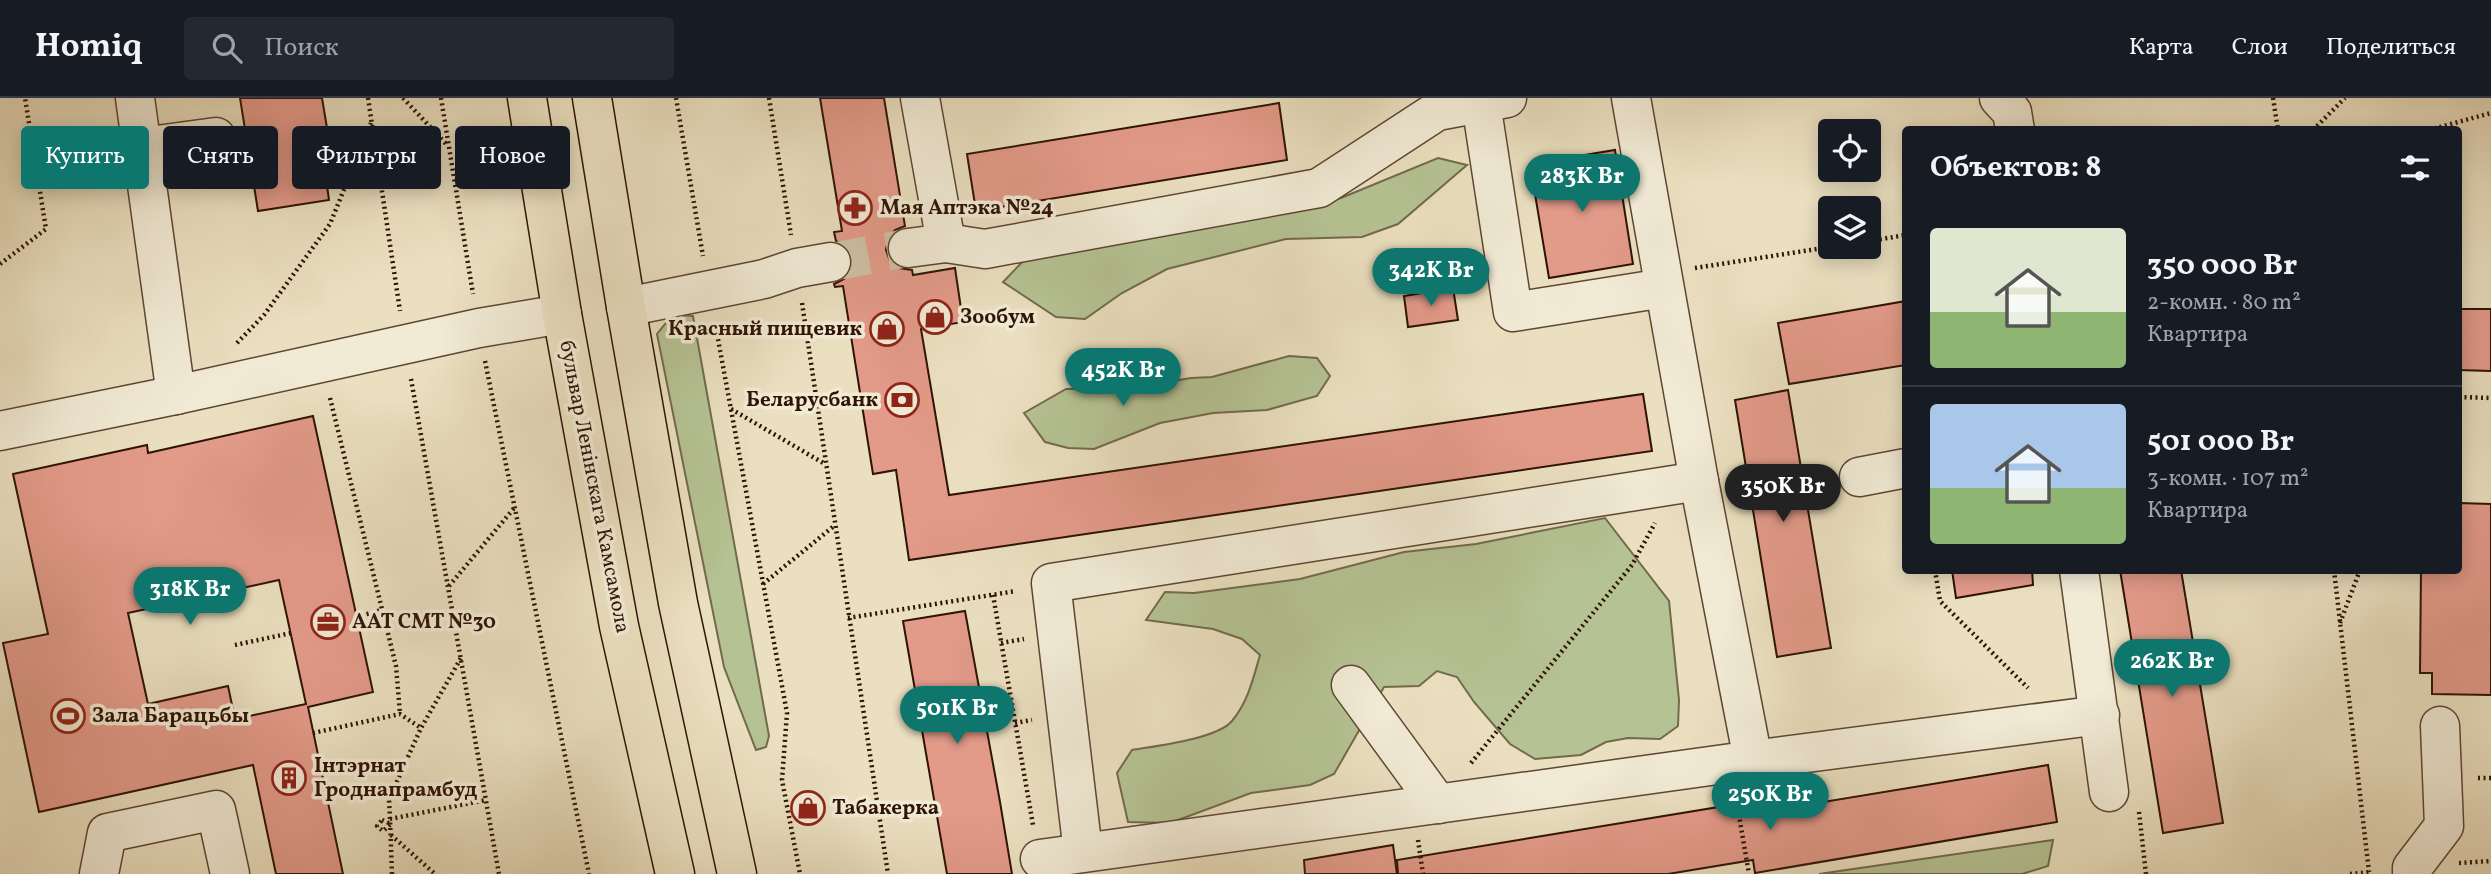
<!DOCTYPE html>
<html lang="ru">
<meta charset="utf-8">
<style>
:root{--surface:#171b24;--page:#242831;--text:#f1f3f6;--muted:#9ea1a6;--line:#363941;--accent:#0f766e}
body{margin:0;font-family:Vollkorn,serif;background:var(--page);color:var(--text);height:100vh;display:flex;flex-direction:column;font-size:26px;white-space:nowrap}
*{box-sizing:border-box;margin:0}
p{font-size:23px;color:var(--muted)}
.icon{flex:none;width:38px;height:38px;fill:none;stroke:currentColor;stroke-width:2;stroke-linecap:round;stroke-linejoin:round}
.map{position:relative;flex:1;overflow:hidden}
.panel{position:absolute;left:1902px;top:28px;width:560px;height:448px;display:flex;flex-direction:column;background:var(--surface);border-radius:7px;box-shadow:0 4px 18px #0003}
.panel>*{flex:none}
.hud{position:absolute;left:21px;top:28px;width:665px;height:63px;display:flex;gap:14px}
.controls{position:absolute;left:1818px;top:21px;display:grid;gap:14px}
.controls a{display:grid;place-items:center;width:63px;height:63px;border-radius:7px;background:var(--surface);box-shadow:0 4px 18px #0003;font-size:35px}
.price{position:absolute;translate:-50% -60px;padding:0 16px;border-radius:24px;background:var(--accent);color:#fff;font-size:23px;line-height:46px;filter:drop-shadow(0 2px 4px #0008)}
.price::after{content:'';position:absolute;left:50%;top:42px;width:21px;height:16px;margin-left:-10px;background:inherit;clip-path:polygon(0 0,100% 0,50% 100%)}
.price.selected{background:#222;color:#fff}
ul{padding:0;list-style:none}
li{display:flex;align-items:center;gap:21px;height:175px;padding:0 28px}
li+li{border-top:2px solid var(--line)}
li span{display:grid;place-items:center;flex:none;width:196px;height:140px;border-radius:7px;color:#555}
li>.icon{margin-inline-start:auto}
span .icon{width:84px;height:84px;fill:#fffc;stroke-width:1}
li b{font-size:30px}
h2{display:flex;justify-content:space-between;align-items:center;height:84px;padding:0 28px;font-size:30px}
.tag{padding:0 24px;border-radius:7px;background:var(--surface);box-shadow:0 4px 18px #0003;font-size:24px;line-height:63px}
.tag.selected{background:var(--accent);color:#fff}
header{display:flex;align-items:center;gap:42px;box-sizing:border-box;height:98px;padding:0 35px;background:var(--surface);border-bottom:2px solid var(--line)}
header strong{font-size:33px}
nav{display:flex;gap:38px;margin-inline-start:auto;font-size:24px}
.search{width:490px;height:63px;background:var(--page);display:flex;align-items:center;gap:18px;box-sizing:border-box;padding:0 24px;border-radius:7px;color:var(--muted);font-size:26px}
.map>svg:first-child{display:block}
.green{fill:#b5c293;stroke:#726a4c;stroke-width:2}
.building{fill:#e29a89;stroke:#2f1305;stroke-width:2;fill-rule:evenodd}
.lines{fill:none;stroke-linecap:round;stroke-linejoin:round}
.minor-tunnel{stroke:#cec0a3;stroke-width:38;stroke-dasharray:38 19;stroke-linecap:butt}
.minor-casing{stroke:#5e4634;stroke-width:41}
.major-casing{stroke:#2f1305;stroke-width:41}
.path{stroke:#2f1305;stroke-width:4.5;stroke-dasharray:2 3.5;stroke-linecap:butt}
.minor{stroke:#f1ead5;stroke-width:38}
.major{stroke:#eadfbf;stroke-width:38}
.labels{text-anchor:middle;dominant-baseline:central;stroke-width:7;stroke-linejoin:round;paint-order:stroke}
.poi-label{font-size:21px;font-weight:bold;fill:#2f1305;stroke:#f1ead5;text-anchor:start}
.street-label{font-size:21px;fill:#2f1305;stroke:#f1ead5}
</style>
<header>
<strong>Homiq</strong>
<div class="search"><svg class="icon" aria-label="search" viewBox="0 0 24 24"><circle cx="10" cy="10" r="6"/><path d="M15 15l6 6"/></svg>Поиск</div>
<nav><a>Карта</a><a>Слои</a><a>Поделиться</a></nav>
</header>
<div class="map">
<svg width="2491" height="776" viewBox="0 0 2491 776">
<rect width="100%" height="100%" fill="#eadfbf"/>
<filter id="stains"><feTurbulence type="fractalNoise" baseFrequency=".00286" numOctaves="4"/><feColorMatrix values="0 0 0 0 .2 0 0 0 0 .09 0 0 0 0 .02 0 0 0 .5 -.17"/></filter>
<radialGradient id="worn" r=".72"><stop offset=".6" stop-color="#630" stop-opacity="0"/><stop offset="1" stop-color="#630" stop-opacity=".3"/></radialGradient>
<!-- green -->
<g class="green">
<polygon points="1438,60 1467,67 1398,126 1362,139 1286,141 1167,171 1122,195 1085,221 1056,219 1003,184 1026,160 1341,100"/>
<polygon points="680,217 693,218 769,638 766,649 756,652 724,569 657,236 665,226"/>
<polygon points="1289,258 1317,260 1330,278 1317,298 1267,312 1213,315 1160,325 1094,351 1068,350 1045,344 1024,315 1066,291 1130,290 1191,280 1212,279"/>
<path d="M1605,420L1669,503L1679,602L1678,628L1660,641L1628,640L1606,644L1581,657L1535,661L1510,646L1474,604L1457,579L1437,573L1419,588L1384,589L1334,676L1310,687L1251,695L1170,725L1128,724L1117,675L1132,652C1155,648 1217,641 1232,623C1248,604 1253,581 1260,557L1242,541L1213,531L1146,522L1165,494L1194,495L1300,481L1404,454L1476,446Z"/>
<polygon points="2053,742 2048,768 2022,776 1819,776"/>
</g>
<!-- building -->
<g class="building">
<polygon points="240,0 322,0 334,72 325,73 329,102 258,113"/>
<polygon points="820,0 884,0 905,128 895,132 888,141 886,152 890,163 899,170 912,172 913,177 955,170 963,224 921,231 949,397 1643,296 1652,353 909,462 896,372 873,376 843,188 835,189 834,186 844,181 851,172 853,161 847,149 836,143 834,134 842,133"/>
<polygon points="1279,5 1287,62 976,113 967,56"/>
<polygon points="1615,52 1633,166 1549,180 1530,66"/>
<polygon points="1453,190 1458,222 1408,229 1404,198"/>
<polygon points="1906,203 1906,267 1789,286 1778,225"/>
<polygon points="2459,211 2491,211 2491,273 2459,272"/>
<polygon points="1788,292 1831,550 1777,559 1735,302"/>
<path d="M313,318L373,594L308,609L343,776H276L253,667L39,714L3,545L48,536L13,376L147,347L148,355ZM279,482L306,606L235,621L228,588L148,606L128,515Z"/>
<polygon points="2459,405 2491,406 2491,597 2432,596 2432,575 2420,575 2421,472 2459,472"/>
<polygon points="1952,472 2032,472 2033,487 1956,500"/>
<polygon points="2120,472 2181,472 2223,725 2163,735"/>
<polygon points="965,513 1000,704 1012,776 947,776 903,523"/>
<polygon points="2048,667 2057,724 1755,775 1753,762 1668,776 1398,776 1397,762 1731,707 1733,719"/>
<polygon points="1393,747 1397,776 1305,776 1304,762"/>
</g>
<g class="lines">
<!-- minor-tunnel -->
<polyline class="minor-tunnel" points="831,164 908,150"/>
<!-- minor casing -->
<g class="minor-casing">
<g id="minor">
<polyline points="135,0 176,297"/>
<polyline points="920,0 946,145"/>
<polyline points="1631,0 1699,383 1753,662"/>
<polyline points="1999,0 2012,14 2015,32"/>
<polyline points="1481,5 1513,214 1664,190"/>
<polyline points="142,49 216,39"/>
<polyline points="908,150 946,145 985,151 1319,90 1437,13 1507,0"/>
<polyline points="626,209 764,181 797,170 831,164"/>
<polyline points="0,333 176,297 479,230 562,216"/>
<polyline points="1859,379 1906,370"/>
<polyline points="2079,472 2109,694"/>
<polyline points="1351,587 1438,706"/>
<polyline points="1083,754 1051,485 1699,383"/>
<polyline points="1040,761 1775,659 2100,617"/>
<polyline points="99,776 107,735 216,712 230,776"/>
<polyline points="2412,776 2412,770 2444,728 2440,628"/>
</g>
</g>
<!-- major casing -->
<g class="major-casing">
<g id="major">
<polyline points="527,0 562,216 619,528 675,776"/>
<polyline points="592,0 626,209 678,505 737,776"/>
</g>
</g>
<!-- path -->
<g class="path">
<polyline points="368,0 400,213"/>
<polyline points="403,0 448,48"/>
<polyline points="441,0 473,196"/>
<polyline points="676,0 703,158"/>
<polyline points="769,0 791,137"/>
<polyline points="2273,0 2278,32"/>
<polyline points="2313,32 2345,0"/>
<polyline points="2429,32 2491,15"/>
<polyline points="1869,143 1906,137"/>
<polyline points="0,166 46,131 25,0"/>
<polyline points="1695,170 1830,149"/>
<polyline points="802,205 888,776"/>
<polyline points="715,225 787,615 782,682 800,776"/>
<polyline points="237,245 264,217 330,126 371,25"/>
<polyline points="485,263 589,776"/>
<polyline points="411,281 499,776"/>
<polyline points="2459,299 2491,300"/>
<polyline points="330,300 396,568 400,616"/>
<polyline points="731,311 825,366"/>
<polyline points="1935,472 1940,503 2028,590"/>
<polyline points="2334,472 2369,774"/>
<polyline points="763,486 834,428"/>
<polyline points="449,488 515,409"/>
<polyline points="993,497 1033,727"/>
<polyline points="356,519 382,512"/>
<polyline points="848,520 1016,493"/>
<polyline points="2340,525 2360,472"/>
<polyline points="1001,545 1024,541"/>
<polyline points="235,547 291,535"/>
<polyline points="1015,625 1032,622"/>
<polyline points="313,635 400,616 421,630"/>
<polyline points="1471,665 1632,467 1655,425"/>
<polyline points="2478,680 2491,680"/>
<polyline points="1736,700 1749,776"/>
<polyline points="2139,714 2146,776"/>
<polyline points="390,721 389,701 421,630 461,560"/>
<polygon points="382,722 391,726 383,733 377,728"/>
<polyline points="391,737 435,776"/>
<polyline points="1418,742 1423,776"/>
<polyline points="2459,765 2491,763"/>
<polyline points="392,776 390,721 486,702"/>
<polyline points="2350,776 2370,774"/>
</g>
<!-- minor -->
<use href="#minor" class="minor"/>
<!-- major -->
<use href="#major" class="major"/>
</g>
<!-- icons -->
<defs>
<g id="pharmacy-ring" transform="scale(1.75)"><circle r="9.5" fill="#f1ead5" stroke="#8f2418" stroke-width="1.5"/><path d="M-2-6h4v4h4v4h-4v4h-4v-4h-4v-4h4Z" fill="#8f2418"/></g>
<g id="shop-ring" transform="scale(1.75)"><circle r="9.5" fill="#f1ead5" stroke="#8f2418" stroke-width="1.5"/><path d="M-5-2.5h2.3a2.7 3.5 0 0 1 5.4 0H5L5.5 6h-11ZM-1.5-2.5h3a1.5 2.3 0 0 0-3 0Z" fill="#8f2418"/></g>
<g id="bank-ring" transform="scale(1.75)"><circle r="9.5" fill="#f1ead5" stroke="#8f2418" stroke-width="1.5"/><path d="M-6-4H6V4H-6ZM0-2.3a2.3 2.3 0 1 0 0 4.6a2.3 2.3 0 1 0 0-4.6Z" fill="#8f2418"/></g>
<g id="office-ring" transform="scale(1.75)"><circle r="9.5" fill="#f1ead5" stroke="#8f2418" stroke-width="1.5"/><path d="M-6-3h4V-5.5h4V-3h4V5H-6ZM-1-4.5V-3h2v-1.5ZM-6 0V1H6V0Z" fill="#8f2418"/></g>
<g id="stadium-ring" transform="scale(1.75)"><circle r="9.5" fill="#f1ead5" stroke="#8f2418" stroke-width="1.5"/><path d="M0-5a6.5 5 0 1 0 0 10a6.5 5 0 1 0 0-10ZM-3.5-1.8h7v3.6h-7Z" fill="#8f2418"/></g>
<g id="building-ring" transform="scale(1.75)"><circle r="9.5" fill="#f1ead5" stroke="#8f2418" stroke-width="1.5"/><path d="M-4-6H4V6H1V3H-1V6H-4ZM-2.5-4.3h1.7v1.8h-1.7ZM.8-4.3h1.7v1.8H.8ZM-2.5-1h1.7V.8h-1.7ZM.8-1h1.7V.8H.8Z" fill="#8f2418"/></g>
</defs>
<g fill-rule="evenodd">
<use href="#pharmacy-ring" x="855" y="110"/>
<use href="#shop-ring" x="935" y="219"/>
<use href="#shop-ring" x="887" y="231"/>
<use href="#bank-ring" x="902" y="302"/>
<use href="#office-ring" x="328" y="524"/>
<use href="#stadium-ring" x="68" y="618"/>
<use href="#building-ring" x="289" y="680"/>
<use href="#shop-ring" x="808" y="710"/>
</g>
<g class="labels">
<!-- poi labels -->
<g class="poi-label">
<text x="880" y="110">Мая Аптэка №24</text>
<text x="960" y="219">Зообум</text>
<text x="862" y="231" text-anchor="end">Красный пищевик</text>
<text x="878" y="302" text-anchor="end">Беларусбанк</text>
<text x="352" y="524">ААТ СМТ №30</text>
<text x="92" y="618">Зала Барацьбы</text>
<text x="314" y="668">Інтэрнат<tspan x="314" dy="24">Гроднапрамбуд</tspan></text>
<text x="832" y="710">Табакерка</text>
</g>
<!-- street labels -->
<g class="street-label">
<text transform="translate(594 389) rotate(79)">бульвар Ленінскага Камсамола</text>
</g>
</g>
<rect width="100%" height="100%" filter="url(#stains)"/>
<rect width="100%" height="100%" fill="url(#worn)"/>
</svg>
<div class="controls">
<a><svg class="icon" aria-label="locate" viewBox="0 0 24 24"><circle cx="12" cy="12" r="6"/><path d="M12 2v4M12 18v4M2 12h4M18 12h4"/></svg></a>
<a><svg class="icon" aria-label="layers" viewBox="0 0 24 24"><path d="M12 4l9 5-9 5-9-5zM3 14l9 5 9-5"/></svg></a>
</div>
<b class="price" style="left:1582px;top:116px">283K Br</b>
<b class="price" style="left:1431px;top:210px">342K Br</b>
<b class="price" style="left:1123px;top:310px">452K Br</b>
<b class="price selected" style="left:1783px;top:426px">350K Br</b>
<b class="price" style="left:190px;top:529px">318K Br</b>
<b class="price" style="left:2172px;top:601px">262K Br</b>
<b class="price" style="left:957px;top:648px">501K Br</b>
<b class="price" style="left:1770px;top:734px">250K Br</b>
<div class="hud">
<a class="tag selected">Купить</a>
<a class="tag">Снять</a>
<a class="tag">Фильтры</a>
<a class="tag">Новое</a>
</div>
<section class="panel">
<h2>Объектов: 8<svg class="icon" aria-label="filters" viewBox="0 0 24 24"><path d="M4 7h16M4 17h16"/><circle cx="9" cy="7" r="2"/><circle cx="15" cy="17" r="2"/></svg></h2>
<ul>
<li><span style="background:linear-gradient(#dfe7d0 60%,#8fb573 0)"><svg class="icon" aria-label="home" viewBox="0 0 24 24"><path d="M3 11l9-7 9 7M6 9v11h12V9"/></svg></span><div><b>350 000 Br</b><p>2-комн. · 80 m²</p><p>Квартира</p></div></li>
<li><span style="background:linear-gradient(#a9c7e8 60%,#8fb573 0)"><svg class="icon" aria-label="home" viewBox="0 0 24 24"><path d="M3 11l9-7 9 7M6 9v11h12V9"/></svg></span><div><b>501 000 Br</b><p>3-комн. · 107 m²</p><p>Квартира</p></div></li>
</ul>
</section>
</div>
